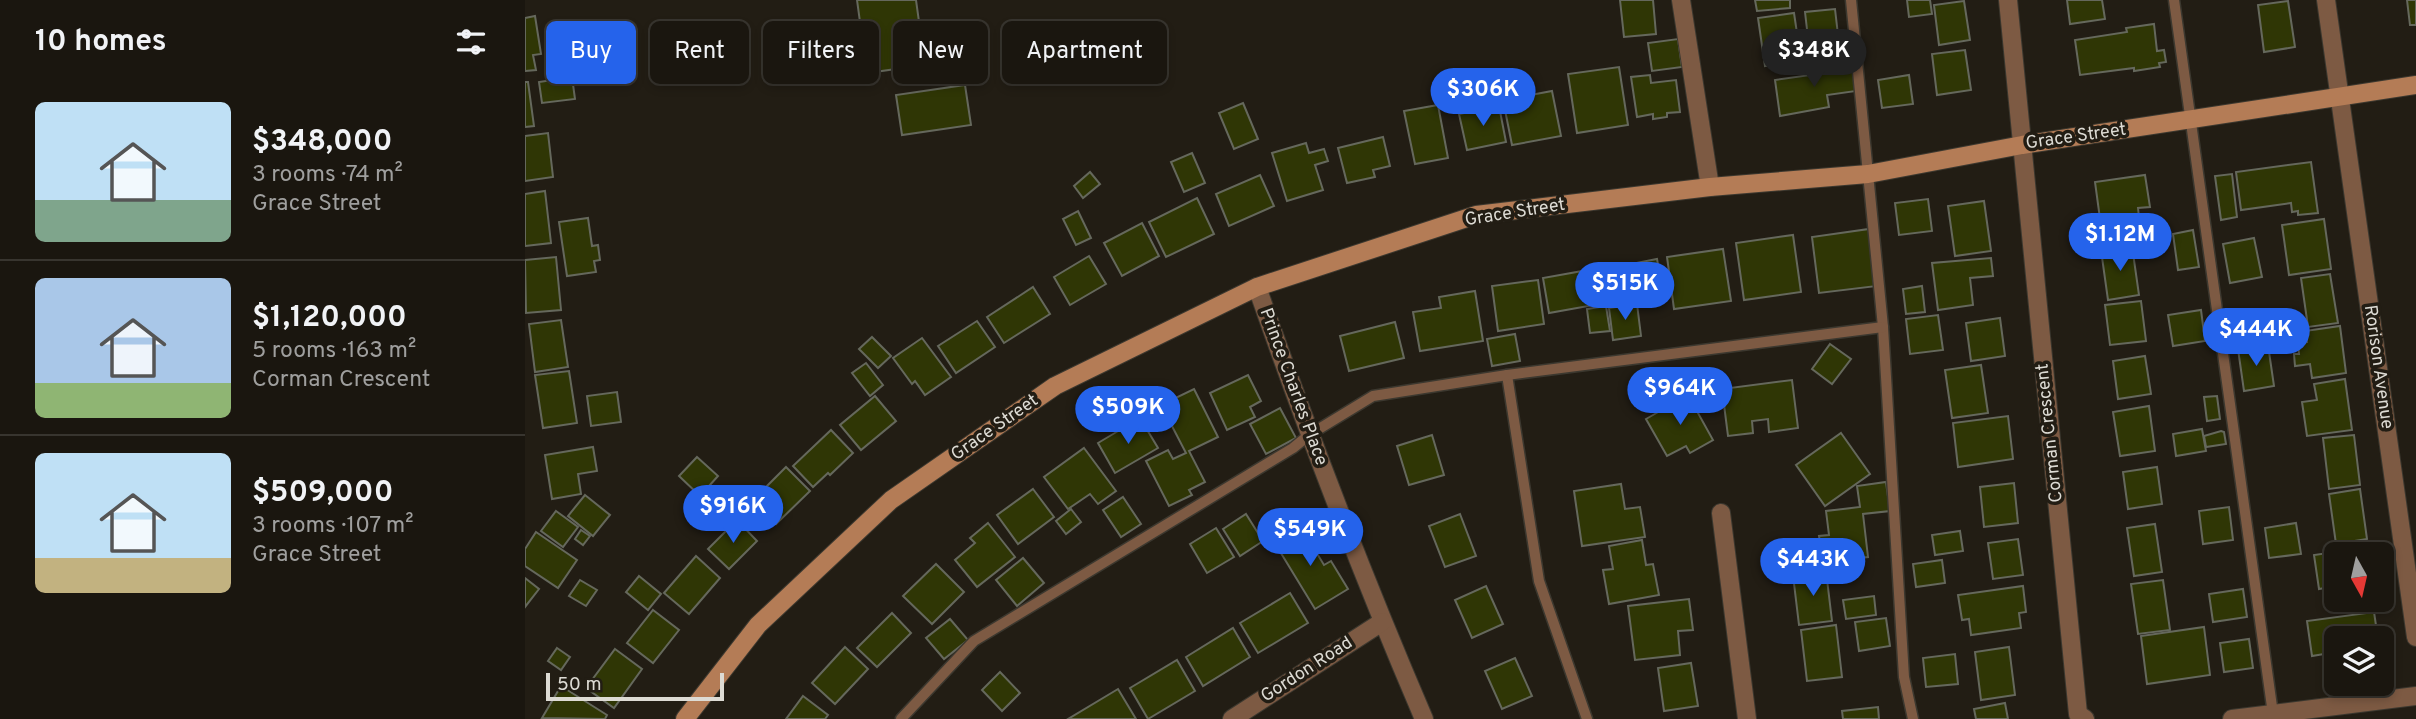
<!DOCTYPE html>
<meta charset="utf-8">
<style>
:root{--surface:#1a160f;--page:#231f18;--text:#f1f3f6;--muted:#9f9f9e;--line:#38352f;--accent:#2563eb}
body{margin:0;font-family:Overpass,sans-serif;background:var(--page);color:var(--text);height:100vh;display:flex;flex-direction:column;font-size:26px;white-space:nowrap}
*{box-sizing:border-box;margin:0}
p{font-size:23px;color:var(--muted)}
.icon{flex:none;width:38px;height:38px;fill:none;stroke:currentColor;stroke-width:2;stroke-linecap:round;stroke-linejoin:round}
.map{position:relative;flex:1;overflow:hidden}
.sheet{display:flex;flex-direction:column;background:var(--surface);width:525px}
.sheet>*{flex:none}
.guide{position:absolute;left:21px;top:21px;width:665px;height:63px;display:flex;gap:14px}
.needle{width:46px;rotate:172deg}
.fabs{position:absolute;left:1799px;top:542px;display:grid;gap:14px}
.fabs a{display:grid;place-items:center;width:70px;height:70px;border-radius:10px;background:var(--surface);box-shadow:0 4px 10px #0003,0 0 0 2px var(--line);font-size:35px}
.scale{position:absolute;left:21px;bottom:18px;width:178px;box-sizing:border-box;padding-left:7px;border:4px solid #dddbd4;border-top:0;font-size:19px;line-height:24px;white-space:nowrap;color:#dddbd4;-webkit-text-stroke:5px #221d14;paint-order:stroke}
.price{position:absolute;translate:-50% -60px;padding:0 16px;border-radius:24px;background:var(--accent);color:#fff;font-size:23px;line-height:46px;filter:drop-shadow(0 2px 4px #0008)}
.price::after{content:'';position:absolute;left:50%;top:42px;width:21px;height:16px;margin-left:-10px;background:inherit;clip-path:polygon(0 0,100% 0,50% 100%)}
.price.on{background:#222;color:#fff}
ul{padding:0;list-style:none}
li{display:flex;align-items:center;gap:21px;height:175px;padding:0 35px}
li+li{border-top:2px solid var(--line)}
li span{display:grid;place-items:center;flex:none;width:196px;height:140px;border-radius:10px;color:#555}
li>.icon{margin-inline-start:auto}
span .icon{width:84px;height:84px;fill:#fffc;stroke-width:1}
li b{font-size:30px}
h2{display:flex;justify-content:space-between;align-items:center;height:84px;padding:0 35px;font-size:30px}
.tag{padding:0 24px;border-radius:10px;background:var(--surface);box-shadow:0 4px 10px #0003,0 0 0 2px var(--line);font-size:24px;line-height:63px}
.tag.on{background:var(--accent);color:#fff}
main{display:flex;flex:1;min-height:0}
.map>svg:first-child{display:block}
.building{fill:#2f3605;stroke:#65685c;stroke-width:2}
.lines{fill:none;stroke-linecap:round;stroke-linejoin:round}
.lane-casing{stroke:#3c382f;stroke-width:13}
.street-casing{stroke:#3c382f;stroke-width:20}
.secondary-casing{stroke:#3c382f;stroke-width:20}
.lane{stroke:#7d5a43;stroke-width:10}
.street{stroke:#7d5a43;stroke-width:18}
.secondary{stroke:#b47c56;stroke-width:18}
.labels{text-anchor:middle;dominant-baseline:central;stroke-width:7;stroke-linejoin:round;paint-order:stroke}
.street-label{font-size:18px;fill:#dddbd4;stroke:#221d14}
</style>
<main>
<section class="sheet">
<h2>10 homes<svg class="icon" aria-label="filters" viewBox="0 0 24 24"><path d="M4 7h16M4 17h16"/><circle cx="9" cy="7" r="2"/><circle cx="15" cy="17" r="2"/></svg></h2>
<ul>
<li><span style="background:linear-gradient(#bfe0f5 70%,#7fa58c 0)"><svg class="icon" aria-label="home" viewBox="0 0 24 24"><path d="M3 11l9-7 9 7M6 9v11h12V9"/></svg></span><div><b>$348,000</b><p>3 rooms · 74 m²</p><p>Grace Street</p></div></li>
<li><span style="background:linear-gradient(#a9c7e8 75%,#8fb573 0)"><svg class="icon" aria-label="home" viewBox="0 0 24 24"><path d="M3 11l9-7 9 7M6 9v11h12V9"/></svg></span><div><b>$1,120,000</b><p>5 rooms · 163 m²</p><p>Corman Crescent</p></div></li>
<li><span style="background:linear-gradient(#bfe0f5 75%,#c2b280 0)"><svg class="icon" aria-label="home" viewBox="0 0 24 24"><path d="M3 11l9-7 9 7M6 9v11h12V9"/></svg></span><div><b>$509,000</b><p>3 rooms · 107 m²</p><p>Grace Street</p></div></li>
</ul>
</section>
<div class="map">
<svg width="1891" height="719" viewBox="0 0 1891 719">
<rect width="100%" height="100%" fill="#221d14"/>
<!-- building -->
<g class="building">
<polygon points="332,0 391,0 400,65 342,73"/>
<polygon points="1095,0 1128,0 1131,34 1099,37"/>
<polygon points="1230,0 1265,0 1265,8 1232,11"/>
<polygon points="1382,0 1405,0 1407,14 1384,17"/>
<polygon points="1542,0 1577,0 1580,19 1545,24"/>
<polygon points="1882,0 1891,0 1891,25 1885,25"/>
<polygon points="1439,1 1445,40 1414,45 1409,5"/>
<polygon points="1763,1 1770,47 1739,52 1733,5"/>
<polygon points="1310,9 1313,35 1283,38 1280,12"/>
<polygon points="1269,13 1276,60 1240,66 1233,18"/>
<polygon points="10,16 16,54 8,55 11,70 0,71 0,18"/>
<polygon points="1629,24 1632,51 1639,50 1641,62 1634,63 1635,67 1609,71 1609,68 1555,75 1550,40 1602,32 1601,28"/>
<polygon points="1153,39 1157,67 1127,71 1123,43"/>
<polygon points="1440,50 1446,90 1412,95 1407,54"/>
<polygon points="1310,63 1311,65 1327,63 1331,91 1302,95 1304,107 1255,116 1250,80 1293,74 1292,65"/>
<polygon points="1094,67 1103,125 1052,133 1043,74"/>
<polygon points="932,74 937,107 918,109 913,77"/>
<polygon points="1125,75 1126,83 1151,80 1155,112 1142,113 1142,117 1128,119 1128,114 1112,117 1106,77"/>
<polygon points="1384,75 1388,104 1357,108 1353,80"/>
<polygon points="47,77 50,99 17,103 14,82"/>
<polygon points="0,82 3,82 9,126 0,127"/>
<polygon points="440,85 446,125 377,135 371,95"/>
<polygon points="1027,91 1036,136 987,145 978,100"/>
<polygon points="718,103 733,139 709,149 694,113"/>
<polygon points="913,105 923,158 890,164 879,111"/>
<polygon points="974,106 981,142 942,150 934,114"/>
<polygon points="23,133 28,177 0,181 0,136"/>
<polygon points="858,137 865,166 848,170 850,177 822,183 813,148"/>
<polygon points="781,143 784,153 799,149 803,161 790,165 798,190 762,201 747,153"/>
<polygon points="667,153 680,183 659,192 646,162"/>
<polygon points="1786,162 1793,213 1773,215 1773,211 1767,212 1766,203 1716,210 1711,172"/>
<polygon points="565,172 575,184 558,198 549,186"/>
<polygon points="1707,174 1712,217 1696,220 1690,176"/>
<polygon points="735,175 749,206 704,226 691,194"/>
<polygon points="1620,175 1625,207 1613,208 1616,236 1578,241 1570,182"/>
<polygon points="20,191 26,243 0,246 0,194"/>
<polygon points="672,198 689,234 641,257 624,222"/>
<polygon points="1403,199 1407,231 1374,235 1370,203"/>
<polygon points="1459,201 1466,251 1430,256 1423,206"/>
<polygon points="553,211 566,238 551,245 538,219"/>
<polygon points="63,218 67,246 73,245 75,260 69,261 71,272 42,276 34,222"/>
<polygon points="1799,219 1806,269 1764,275 1757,225"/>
<polygon points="617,223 634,256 597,276 579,243"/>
<polygon points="1344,229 1352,286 1294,293 1287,237"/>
<polygon points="1668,230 1674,267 1653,270 1648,234"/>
<polygon points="1268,235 1276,292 1219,300 1211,243"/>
<polygon points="1729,238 1737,277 1705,283 1698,244"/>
<polygon points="1607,246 1614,295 1583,300 1576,250"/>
<polygon points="1198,249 1206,301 1149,309 1142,257"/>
<polygon points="564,256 581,284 545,305 529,277"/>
<polygon points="31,257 36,310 1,313 0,260"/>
<polygon points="1466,258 1468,276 1445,278 1448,305 1413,310 1407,263"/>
<polygon points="1132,259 1138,292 1092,300 1086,268"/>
<polygon points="1063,270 1069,305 1024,313 1018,278"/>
<polygon points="1805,274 1813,323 1783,327 1776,278"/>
<polygon points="1013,280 1019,324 973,331 967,286"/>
<polygon points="1397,286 1400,312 1381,314 1378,289"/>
<polygon points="508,287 525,314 479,343 462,317"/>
<polygon points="950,291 958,341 895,351 888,312 916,308 914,297"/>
<polygon points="1616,301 1621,341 1585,345 1580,305"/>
<polygon points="1112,304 1116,336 1088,340 1084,308"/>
<polygon points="1081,306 1085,331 1065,333 1062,309"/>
<polygon points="1676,310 1680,341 1648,346 1643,315"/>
<polygon points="1413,315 1418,350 1385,354 1381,319"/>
<polygon points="1475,318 1480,356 1446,361 1441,323"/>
<polygon points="36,320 43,367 10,372 4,324"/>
<polygon points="452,321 470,347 431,373 413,346"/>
<polygon points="870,322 879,358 824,371 815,336"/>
<polygon points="1815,326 1821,373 1787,378 1785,364 1770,366 1769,354 1774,354 1773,344 1782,342 1780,331"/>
<polygon points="990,334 995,361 967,366 962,339"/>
<polygon points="347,337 366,356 353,368 334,349"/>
<polygon points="397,338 426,377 400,395 390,381 387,384 368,358"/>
<polygon points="1305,344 1326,359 1307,384 1287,369"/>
<polygon points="1743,345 1749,386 1719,391 1713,349"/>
<polygon points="1620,356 1626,394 1593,399 1588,361"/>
<polygon points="341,363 358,385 345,396 327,373"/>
<polygon points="1456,365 1463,413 1427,418 1420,370"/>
<polygon points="44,371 52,423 18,428 10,375"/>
<polygon points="723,375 736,401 725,407 730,417 702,430 685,393"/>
<polygon points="1820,379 1827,430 1782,436 1777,402 1792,400 1789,384"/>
<polygon points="1267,380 1273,428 1244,432 1243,419 1227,421 1228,433 1203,436 1197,389"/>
<polygon points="669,389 693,437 664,451 680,482 664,490 667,495 644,506 621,461 643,450 648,459 661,453 636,405"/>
<polygon points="92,392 96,422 66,426 62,396"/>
<polygon points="1163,395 1188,440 1165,453 1161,446 1142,456 1121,419"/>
<polygon points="350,396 371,421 336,450 315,425"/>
<polygon points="1692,396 1695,419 1682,421 1679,397"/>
<polygon points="1624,406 1630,451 1595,456 1588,412"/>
<polygon points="755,408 771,438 741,454 725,424"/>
<polygon points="1483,416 1488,459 1433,467 1428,423"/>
<polygon points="615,418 633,448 590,473 573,443"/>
<polygon points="1677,429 1681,451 1651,456 1648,434"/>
<polygon points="306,430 328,453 305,475 303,473 288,487 268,466"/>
<polygon points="1696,431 1699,432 1701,444 1681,447 1679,436"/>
<polygon points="1316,433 1345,474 1300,506 1271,465"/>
<polygon points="907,435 919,475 884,485 872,446"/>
<polygon points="1829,435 1835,485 1804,489 1798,438"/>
<polygon points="68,447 72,471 53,474 56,494 27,499 20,455"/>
<polygon points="559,448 591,491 573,504 565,494 543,509 519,477"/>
<polygon points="172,457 193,476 175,496 154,476"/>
<polygon points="261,467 285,491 251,524 228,500"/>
<polygon points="1632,467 1637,504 1603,509 1598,472"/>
<polygon points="1361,482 1365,511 1338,514 1343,557 1298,562 1294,536 1304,535 1301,511 1335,507 1332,486"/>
<polygon points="1489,483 1493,523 1459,527 1455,487"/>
<polygon points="1096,484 1100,509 1115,507 1120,537 1057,546 1049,491"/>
<polygon points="508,489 529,517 493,544 472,515"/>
<polygon points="1835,489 1842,539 1811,544 1804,494"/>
<polygon points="60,495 85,515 68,536 43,516"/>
<polygon points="598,497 616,524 596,537 578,510"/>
<polygon points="1704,507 1708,540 1678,544 1674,511"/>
<polygon points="546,509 556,522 541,534 531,521"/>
<polygon points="31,511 53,527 38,547 16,531"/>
<polygon points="721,514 738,541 715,556 698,529"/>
<polygon points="935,514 951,556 920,567 904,526"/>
<polygon points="212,520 232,541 204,569 183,549"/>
<polygon points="463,523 490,557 452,587 430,560 450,543 445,538"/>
<polygon points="1771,523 1776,554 1744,558 1740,528"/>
<polygon points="774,524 799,565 806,561 823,589 790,609 748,540"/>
<polygon points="1630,524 1637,572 1609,576 1602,528"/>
<polygon points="691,528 709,557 682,573 665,544"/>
<polygon points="56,530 65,536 58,545 50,539"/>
<polygon points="1435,531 1438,551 1410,555 1407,535"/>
<polygon points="11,532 52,560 33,588 0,566 0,549"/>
<polygon points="1493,539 1498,575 1468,579 1463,543"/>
<polygon points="1117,540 1121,565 1128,564 1134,595 1084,604 1078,570 1088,569 1084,546"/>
<polygon points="1838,548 1838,555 1811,555 1811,586 1794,589 1789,555"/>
<polygon points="171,556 195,578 164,614 139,593"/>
<polygon points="498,558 519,583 492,606 471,580"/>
<polygon points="1417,560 1420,583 1391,587 1388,564"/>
<polygon points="411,564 439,592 407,624 378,596"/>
<polygon points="1301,571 1307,621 1274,625 1268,575"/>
<polygon points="114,576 136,594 123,610 101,592"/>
<polygon points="0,578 14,589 0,607"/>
<polygon points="55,580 72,590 61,606 44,596"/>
<polygon points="1638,580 1645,630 1613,634 1606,584"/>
<polygon points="961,586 978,624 947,638 930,600"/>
<polygon points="1498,586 1501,612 1494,613 1496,628 1446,635 1444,619 1437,620 1433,595"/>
<polygon points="1718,589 1722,617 1688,622 1684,594"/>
<polygon points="765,593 783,623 733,653 715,623"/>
<polygon points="1349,596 1351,615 1321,619 1318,600"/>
<polygon points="1164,599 1168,630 1153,631 1155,655 1110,660 1103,606"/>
<polygon points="128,610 154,630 128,663 102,643"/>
<polygon points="1849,612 1853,639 1811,639 1811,652 1787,656 1782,621"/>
<polygon points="367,613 386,633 352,667 332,648"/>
<polygon points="1361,618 1365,646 1334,651 1330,622"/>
<polygon points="425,619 443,640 419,659 401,638"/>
<polygon points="1311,625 1317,677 1282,681 1276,630"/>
<polygon points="1679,627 1685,675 1622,684 1616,636"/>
<polygon points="708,628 725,657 678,686 661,657"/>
<polygon points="1724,639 1728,668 1699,672 1695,643"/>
<polygon points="320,647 343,669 310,704 287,683"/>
<polygon points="1484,647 1490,695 1456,700 1450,652"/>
<polygon points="32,648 45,657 36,670 23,661"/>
<polygon points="90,649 117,669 89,708 61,688"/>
<polygon points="1430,654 1433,684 1401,687 1398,658"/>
<polygon points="990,658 1007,696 977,709 960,671"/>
<polygon points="652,660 670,691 623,719 605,688"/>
<polygon points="1166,663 1173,706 1139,711 1133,668"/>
<polygon points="475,672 495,693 477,711 457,690"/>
<polygon points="36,686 82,715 80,719 17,718"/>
<polygon points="593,689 611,719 543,719"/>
<polygon points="278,696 303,715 300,719 261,719"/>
<polygon points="1480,703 1483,719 1451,719 1449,709"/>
<polygon points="1353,707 1354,719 1318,719 1317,711"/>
</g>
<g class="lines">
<!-- lane casing -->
<g class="lane-casing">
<g id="lane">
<polyline points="1326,0 1358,327 1379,677 1388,719"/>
<polyline points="1649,0 1748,714"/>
<polyline points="982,375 1014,581 1062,719"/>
<polyline points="376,719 449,641 768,448 784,435 848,396 982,375 1358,327"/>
</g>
</g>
<!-- street casing -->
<g class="street-casing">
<g id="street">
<polyline points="1156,0 1185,187"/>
<polyline points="1483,0 1553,714 1560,719"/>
<polyline points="1801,0 1891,637"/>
<path d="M732,287C783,433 838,577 899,719"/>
<polyline points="1196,513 1222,719"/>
<polyline points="707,719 857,622"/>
<polyline points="1707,719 1891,696"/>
</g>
</g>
<!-- secondary casing -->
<g class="secondary-casing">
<polyline id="secondary" points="160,719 233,625 366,500 530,386 732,287 951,215 1185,187 1343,174 1497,145 1891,85"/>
</g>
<!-- lane -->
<use href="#lane" class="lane"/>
<!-- street -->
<use href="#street" class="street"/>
<!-- secondary -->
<use href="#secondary" class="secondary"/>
</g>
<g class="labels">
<!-- street labels -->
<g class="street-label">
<text transform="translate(1551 137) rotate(-8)">Grace Street</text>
<text transform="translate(990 213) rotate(-9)">Grace Street</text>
<text transform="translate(1853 367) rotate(82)">Rorison Avenue</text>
<text transform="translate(768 387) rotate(70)">Prince Charles Place</text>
<text transform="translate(470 428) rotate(-35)">Grace Street</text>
<text transform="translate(1525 433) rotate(-96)">Corman Crescent</text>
<text transform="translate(782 670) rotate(-33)">Gordon Road</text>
</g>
</g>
</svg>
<div class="fabs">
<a><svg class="needle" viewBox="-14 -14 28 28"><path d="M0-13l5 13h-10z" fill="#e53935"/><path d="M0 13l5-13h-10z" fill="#9f9f9e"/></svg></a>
<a><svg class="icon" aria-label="layers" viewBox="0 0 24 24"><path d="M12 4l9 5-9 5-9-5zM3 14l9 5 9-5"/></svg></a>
</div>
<div class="scale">50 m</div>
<b class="price on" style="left:1289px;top:89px">$348K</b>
<b class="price" style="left:958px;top:128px">$306K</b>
<b class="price" style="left:1595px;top:273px">$1.12M</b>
<b class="price" style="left:1100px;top:322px">$515K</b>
<b class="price" style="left:1731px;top:368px">$444K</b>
<b class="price" style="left:1155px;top:427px">$964K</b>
<b class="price" style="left:603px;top:446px">$509K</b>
<b class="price" style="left:208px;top:545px">$916K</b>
<b class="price" style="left:785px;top:568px">$549K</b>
<b class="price" style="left:1288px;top:598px">$443K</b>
<div class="guide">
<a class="tag on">Buy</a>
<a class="tag">Rent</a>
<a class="tag">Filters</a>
<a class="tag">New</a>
<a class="tag">Apartment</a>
</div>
</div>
</main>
